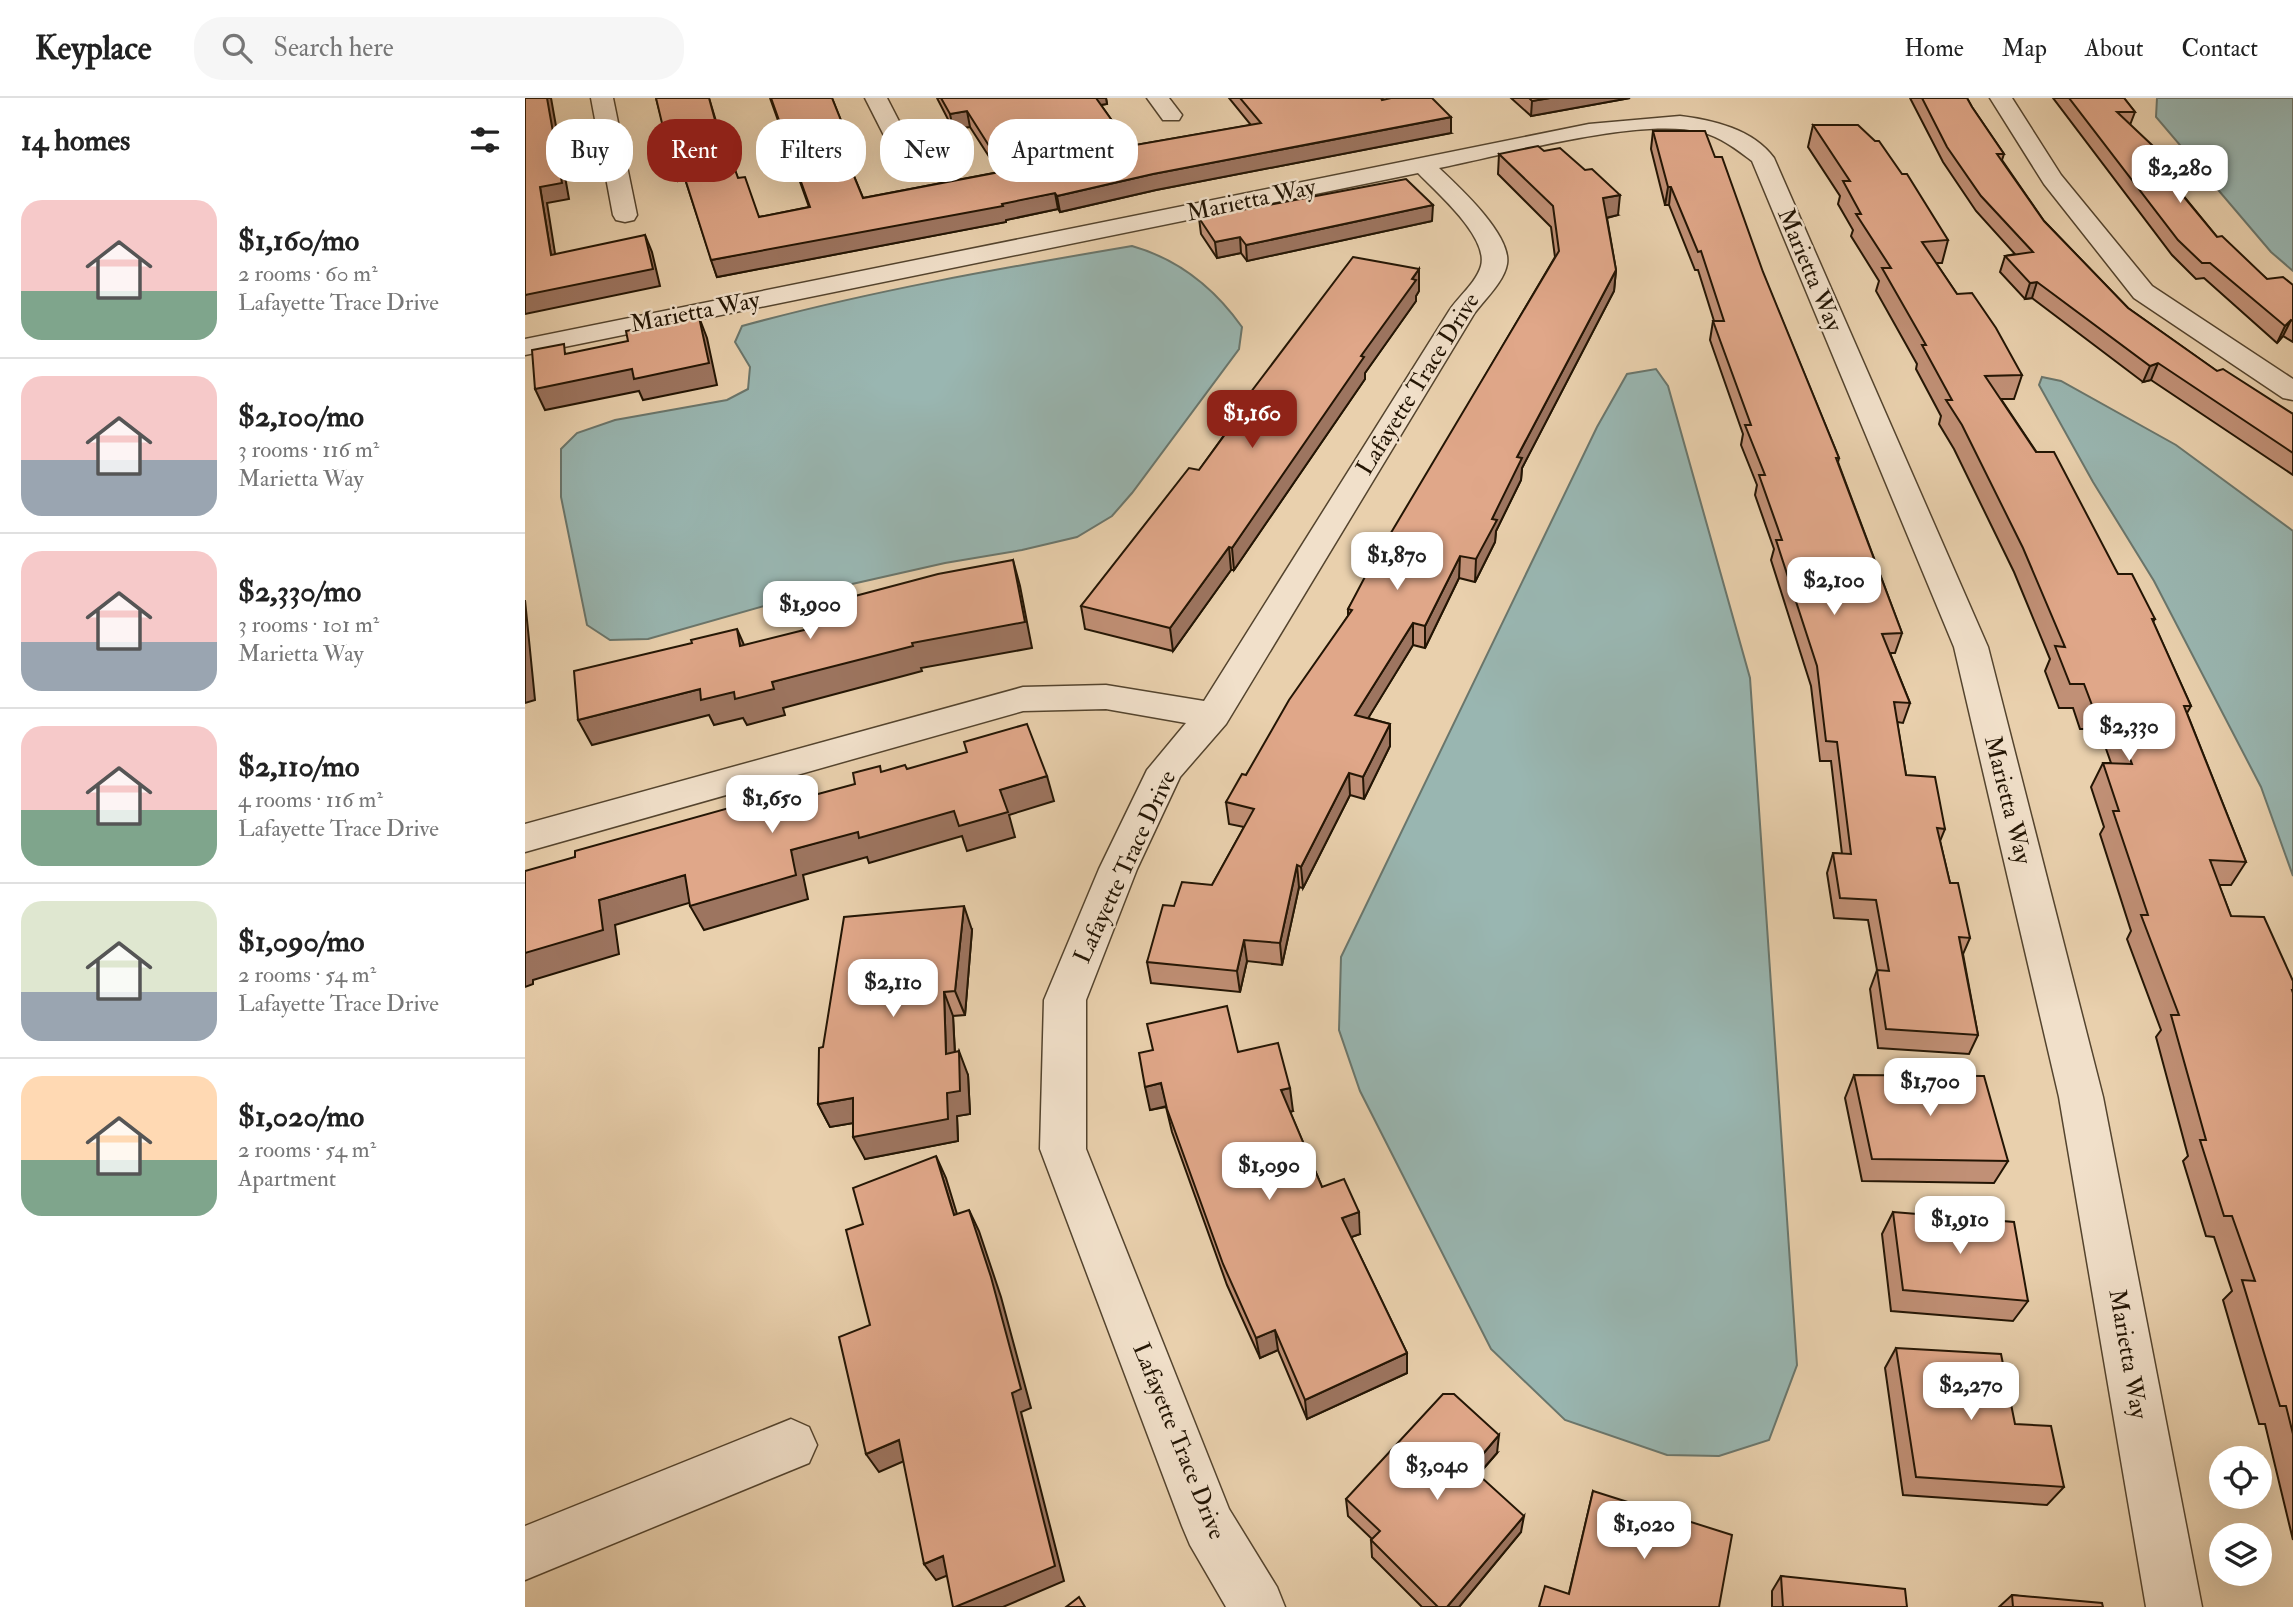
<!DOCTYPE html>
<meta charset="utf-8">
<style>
:root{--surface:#fff;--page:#f6f6f6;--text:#222;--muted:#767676;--line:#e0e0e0;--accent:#8f2418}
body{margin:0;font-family:"IM FELL Double Pica",serif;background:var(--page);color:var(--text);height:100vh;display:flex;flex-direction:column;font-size:26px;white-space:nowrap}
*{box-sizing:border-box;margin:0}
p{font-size:23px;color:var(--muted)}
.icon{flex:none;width:38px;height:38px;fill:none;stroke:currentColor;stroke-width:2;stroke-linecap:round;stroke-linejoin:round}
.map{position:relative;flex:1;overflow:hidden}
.side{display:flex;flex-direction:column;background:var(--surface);width:525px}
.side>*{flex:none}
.guide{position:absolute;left:21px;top:21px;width:665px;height:63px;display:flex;gap:14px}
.buttons{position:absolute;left:1684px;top:1348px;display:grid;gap:14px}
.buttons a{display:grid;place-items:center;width:63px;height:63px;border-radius:50%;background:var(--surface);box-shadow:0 7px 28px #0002;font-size:35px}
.price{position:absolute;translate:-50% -60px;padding:0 16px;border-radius:14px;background:#fff;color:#222;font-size:23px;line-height:46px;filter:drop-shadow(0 2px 4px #0008)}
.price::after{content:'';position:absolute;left:50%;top:42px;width:21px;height:16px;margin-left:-10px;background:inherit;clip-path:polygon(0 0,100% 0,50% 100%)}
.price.active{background:var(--accent);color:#fff}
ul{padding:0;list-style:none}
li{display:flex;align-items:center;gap:21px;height:175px;padding:0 21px}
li+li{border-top:2px solid var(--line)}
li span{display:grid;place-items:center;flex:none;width:196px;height:140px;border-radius:21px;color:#555}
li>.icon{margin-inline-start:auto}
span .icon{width:84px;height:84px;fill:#fffc;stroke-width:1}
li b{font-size:30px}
h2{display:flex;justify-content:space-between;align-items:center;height:84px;padding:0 21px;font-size:30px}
.tag{padding:0 24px;border-radius:28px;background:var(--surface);box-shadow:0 7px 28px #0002;font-size:24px;line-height:63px}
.tag.active{background:var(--accent);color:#fff}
header{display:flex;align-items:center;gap:42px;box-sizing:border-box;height:98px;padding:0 35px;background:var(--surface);border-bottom:2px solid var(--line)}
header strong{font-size:33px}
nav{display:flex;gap:38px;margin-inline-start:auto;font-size:24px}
.search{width:490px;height:63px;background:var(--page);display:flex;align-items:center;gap:18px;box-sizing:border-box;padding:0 24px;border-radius:28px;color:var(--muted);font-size:26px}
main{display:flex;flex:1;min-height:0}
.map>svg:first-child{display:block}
.water{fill:#99b6b1;stroke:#6a766c;stroke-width:2}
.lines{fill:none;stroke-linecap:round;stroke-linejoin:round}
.minor-casing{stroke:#54442e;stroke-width:3}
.minor{fill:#f1e0ca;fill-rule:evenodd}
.wall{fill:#c19076;stroke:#231504;stroke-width:2}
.shaded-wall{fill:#9d7560;stroke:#231504;stroke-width:2}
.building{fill:#e0a789;stroke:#231504;stroke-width:2}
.labels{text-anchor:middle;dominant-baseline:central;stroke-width:5;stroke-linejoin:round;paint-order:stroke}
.street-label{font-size:24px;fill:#231504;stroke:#f1e0ca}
</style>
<header>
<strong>Keyplace</strong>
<div class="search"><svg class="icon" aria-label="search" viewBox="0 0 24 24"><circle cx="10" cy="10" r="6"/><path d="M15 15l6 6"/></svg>Search here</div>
<nav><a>Home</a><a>Map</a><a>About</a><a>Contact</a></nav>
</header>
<main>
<section class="side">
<h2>14 homes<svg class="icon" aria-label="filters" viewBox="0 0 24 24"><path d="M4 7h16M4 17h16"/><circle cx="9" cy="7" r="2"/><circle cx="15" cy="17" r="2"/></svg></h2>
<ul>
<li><span style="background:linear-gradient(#f6c9c9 65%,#7fa58c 0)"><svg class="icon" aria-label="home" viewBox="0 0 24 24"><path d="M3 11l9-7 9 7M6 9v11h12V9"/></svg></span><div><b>$1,160/mo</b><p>2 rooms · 60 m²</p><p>Lafayette Trace Drive</p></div></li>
<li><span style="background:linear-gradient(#f6c9c9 60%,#9aa5b1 0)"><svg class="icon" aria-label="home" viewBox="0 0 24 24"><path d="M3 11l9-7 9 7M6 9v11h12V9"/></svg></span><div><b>$2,100/mo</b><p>3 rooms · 116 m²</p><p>Marietta Way</p></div></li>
<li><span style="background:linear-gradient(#f6c9c9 65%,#9aa5b1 0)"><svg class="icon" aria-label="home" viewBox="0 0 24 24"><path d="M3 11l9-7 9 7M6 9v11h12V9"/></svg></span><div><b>$2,330/mo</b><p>3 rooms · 101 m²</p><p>Marietta Way</p></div></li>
<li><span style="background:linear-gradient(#f6c9c9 60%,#7fa58c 0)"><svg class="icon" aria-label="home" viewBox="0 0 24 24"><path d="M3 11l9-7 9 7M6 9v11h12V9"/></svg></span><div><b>$2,110/mo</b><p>4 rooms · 116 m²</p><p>Lafayette Trace Drive</p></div></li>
<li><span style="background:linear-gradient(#dfe7d0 65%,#9aa5b1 0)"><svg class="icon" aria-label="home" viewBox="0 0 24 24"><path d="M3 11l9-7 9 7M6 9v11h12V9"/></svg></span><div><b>$1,090/mo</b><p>2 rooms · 54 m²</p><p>Lafayette Trace Drive</p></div></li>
<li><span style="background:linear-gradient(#ffd9b3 60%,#7fa58c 0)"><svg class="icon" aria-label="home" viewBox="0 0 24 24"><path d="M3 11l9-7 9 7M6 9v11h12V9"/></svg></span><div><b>$1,020/mo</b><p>2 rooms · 54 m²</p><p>Apartment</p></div></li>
</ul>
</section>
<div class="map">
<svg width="1768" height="1509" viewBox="0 0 1768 1509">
<rect width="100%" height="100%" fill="#e9d0ad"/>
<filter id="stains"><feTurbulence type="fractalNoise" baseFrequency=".00286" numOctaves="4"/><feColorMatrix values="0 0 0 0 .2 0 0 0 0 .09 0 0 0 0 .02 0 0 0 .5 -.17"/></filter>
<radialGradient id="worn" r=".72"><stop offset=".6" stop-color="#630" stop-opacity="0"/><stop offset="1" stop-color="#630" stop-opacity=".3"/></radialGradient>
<!-- water -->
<g class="water">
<polygon points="1632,0 1768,0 1768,173 1746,154 1631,19"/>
<path d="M607,148C653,161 690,191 717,229L714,251L607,395L587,418L552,439L497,452L420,465L274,498L123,541L85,542L62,527L36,399V351L52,335L90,322L202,302L223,291L225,269L210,244L217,228C345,193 477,170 607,148Z"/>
<polygon points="1131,271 1143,288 1225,580 1272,1267 1244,1342 1194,1358 1142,1357 1040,1322 966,1251 835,993 814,932 816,859 1072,329 1102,276"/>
<polygon points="1517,279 1536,283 1651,347 1768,433 1768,778 1736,689 1629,483 1568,384 1514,287"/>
</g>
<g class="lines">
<!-- minor casing -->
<g class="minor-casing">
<g id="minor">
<polygon points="66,0 88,0 112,117 109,122 100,124 91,122 88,117"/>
<polygon points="340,0 362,0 395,64 391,69 375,69"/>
<polygon points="622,0 644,0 657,17 654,22 638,22"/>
<polygon points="1465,0 1487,0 1536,77 1627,188 1768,281 1768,302 1758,300 1609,200 1519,86"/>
<path d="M1155,18C1188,22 1228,31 1249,60L1463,549L1578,999L1677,1509H1621L1534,999L1429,549L1227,63C1211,51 1196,39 1176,34C1112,19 981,57 914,70C934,89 987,137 982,166C979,184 959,202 949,216L701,626L655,679L612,771L561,902V1051L704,1411L752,1489L760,1509H701L665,1447L657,1428L515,1051L519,902L574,771L622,672L661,625L581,611L498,613L0,754V726L498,589L581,587L679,603L924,213C933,199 951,185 956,168C964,139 911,94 893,75L0,257V241L1064,26Z"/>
<polygon points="266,1321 284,1329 292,1347 284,1365 0,1482 0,1428"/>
</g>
</g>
<!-- minor -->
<use href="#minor" class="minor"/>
</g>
<!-- wall -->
<g class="wall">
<polygon points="131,0 184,0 194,33 213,80 234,119 284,109 245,0 307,0 321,35 326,51 318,52 338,100 474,74 445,29 428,31 412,0 581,0 582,6 576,7 605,48 726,27 704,0 856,0 926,35 631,92 535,114 533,111 481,122 481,124 192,179 160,81 153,83"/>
<polygon points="986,0 1105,0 1006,18"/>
<polygon points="1385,0 1442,0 1447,9 1479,56 1477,62 1519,123 1603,210 1692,273 1768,316 1768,377 1626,282 1618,284 1507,200 1500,201 1475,174 1480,158 1490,156 1451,113 1418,64"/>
<polygon points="1528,0 1599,0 1610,14 1605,27 1655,81 1652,90 1692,139 1742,181 1768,187 1768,244 1758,238 1752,245 1679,180 1671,181 1647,157"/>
<polygon points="1288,27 1423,142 1417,165 1411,165 1432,196 1497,277 1489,301 1476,301 1593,476 1630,521 1628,524 1666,608 1662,615 1721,764 1706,787 1694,787 1706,818 1768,883 1768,1442 1740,1326 1734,1326 1698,1202 1707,1193 1689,1139 1681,1138 1658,1063 1663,1058 1631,939 1636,932 1602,841 1606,833 1575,736 1579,729 1566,689 1578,665 1586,665 1574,631 1555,631 1548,610 1534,610 1520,573 1525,561 1489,474 1429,351 1414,326 1416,318 1391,271 1392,266 1351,193 1354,183 1326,138 1328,132 1313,106 1315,98 1283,49"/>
<polygon points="1128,33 1190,59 1314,360 1313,364 1377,535 1370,555 1365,555 1385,605 1378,625 1372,624 1381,677 1420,731 1415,743 1425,785 1445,840 1438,856 1453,937 1444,956 1353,950 1345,891 1352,872 1343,822 1309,820 1302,775 1308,755 1317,756 1306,663 1295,663 1286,588 1246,462 1249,451 1230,397 1232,387 1216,347 1218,336 1185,242 1188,223 1189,223 1173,172 1170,172 1144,107 1140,107 1126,51"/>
<polygon points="974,56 1093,117 1082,120 1091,172 1089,193 997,370 996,382 971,433 970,444 950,484 934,480 900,550 888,547 843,620 865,626 865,648 839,701 825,697 778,790 774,789 757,867 722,863 715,894 626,885 622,864 649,808 687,787 719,729 704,726 701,704 721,677 823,518 823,511 1030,159 1026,129 973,76"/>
<polygon points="674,120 907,123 722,163 716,155 692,160 676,136"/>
<polygon points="894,193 891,198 891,203 840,275 840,281 709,472 706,472 648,553 560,531 556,508 674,372 710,322 710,315"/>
<polygon points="447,832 440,917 428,918 430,954 443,977 445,1016 432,1018 433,1043 340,1061 328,1025 305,1029 293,1006 298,949"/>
<polygon points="713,954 768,1013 765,1014 797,1089 835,1136 826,1139 882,1255 882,1275 782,1321 753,1252 735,1260 702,1187 647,1034 641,1009 625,1012"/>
<polygon points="1329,977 1483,1063 1469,1085 1337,1083 1320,1000"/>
<polygon points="1368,1114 1503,1203 1488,1223 1366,1213 1357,1136"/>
<polygon points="1371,1250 1490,1326 1539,1389 1522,1407 1378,1397 1360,1270"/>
<polygon points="972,1355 953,1377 996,1434 934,1509 897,1509 847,1459 846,1442 847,1441 823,1418 821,1401"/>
<polygon points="1068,1393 1194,1509 1044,1495"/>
<polygon points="1256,1478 1382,1509 1247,1509 1247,1493"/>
<polygon points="1487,1497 1578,1509 1474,1509"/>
</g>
<!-- shaded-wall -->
<g class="shaded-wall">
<polygon points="22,0 26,0 44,101 22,105 33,174 26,157 15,89"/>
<polygon points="568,0 581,0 582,6 569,8"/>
<polygon points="1025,0 1105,0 1006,18 1007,3"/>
<polygon points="442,13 445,29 428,31 425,16"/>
<polygon points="926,19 926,35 631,92 535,114 532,98 628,76"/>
<polygon points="321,35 326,51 317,52 312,37"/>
<polygon points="155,65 161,81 153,83 147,67"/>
<polygon points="1143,89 1146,89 1144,107 1140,107"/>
<polygon points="530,95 533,111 481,122 481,124 192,179 186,162"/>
<polygon points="1095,97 1093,117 1076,121 1078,100"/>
<polygon points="908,107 907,123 722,163 721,147"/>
<polygon points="120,137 127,154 135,188 0,216 0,197"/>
<polygon points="715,139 716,155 692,160 690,144"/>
<polygon points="894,171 894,193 891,198 891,203 840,275 840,281 709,472 707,450"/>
<polygon points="1091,172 1089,193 997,370 996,382 971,433 970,444 950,484 951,461 992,359"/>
<polygon points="1512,184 1507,200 1500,201 1505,185"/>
<polygon points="174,219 182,240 192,287 118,302 114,293 20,312 10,291"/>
<polygon points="1766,222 1758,238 1752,245 1760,228"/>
<polygon points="1633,265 1626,282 1618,284 1625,268"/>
<polygon points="704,449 706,472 648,553 645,530"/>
<polygon points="935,458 934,480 900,550 900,528"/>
<polygon points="488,462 495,488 507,550 396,570 397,573 258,610 260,617 222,627 218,620 189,627 184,617 67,647 53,622 175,591 209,594 247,584 387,545"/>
<polygon points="0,502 10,602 0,605"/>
<polygon points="888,525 888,547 831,640 830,617"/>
<polygon points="212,531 223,556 215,548"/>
<polygon points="865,626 865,648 839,701 838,679"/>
<polygon points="824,675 825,697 778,790 776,769"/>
<polygon points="522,678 529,703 484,717 490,739 442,753 437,738 344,765 342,759 278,777 283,801 179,832 165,808 266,752"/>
<polygon points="772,767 774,789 757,867 755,845"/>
<polygon points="160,777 174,802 90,827 94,856 8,882 8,886 0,889 0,855 74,802"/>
<polygon points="439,808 447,832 440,917 430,893"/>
<polygon points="719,842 722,863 715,894 712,873"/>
<polygon points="419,894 428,918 431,979 421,956"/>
<polygon points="434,953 443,977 445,1016 432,1018 433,1043 340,1061 328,1039 422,995"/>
<polygon points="636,985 642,1008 625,1012 620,989"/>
<polygon points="765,990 768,1013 759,1015 756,992"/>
<polygon points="328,1000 340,1023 305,1029 293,1006"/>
<polygon points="411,1058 421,1080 439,1139 429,1117"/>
<polygon points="444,1112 454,1133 476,1199 506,1310 496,1314 539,1483 478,1509 430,1509"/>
<polygon points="834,1114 835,1136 818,1142 817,1120"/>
<polygon points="750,1232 753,1252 735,1260 731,1240"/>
<polygon points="882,1255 882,1275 782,1321 780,1302"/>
<polygon points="974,1337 972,1355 944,1387 946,1370"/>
<polygon points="374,1342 386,1360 354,1374 341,1356"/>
<polygon points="999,1418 996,1434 934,1509 922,1509"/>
<polygon points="418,1458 431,1474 411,1482 399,1466"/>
</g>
<!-- building -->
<g class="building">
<polygon points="0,0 22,0 37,85 15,89 26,157 120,137 128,171 0,197"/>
<polygon points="131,0 184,0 193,33 196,32 213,80 220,79 234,119 285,109 246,0 307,0 321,35 312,37 338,100 480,73 442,13 425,16 416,0 571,0 605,48 736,25 715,0 856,0 857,2 866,0 907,0 926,19 628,76 532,98 530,95 477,106 478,108 186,162 155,65 147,67"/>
<polygon points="1004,0 1025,0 1007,3"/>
<polygon points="1397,0 1442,0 1447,9 1479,56 1472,56 1519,123 1603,210 1692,273 1698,271 1768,316 1768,355 1633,265 1625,268 1512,184 1505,185 1480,158 1508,154 1456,98 1422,49"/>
<polygon points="1544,0 1599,0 1610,14 1592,14 1628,48 1655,81 1644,81 1692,139 1697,138 1742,181 1758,179 1768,187 1768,223 1766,222 1760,228 1685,165 1677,165 1653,142"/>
<polygon points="1288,27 1333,27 1350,43 1354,43 1377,76 1382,76 1423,142 1397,144 1432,196 1447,195 1471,230 1497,277 1460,278 1511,354 1529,354 1593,476 1607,476 1630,521 1627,521 1666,608 1659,608 1721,764 1685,762 1706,818 1739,819 1768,883 1768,892 1767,892 1768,895 1768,1336 1761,1308 1755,1308 1717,1182 1730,1183 1707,1118 1699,1118 1675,1042 1681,1042 1646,917 1654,917 1616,817 1623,817 1588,713 1594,713 1578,665 1607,666 1585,607 1567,607 1559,586 1545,586 1530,548 1540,549 1498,450 1437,327 1421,302 1427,302 1397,247 1401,247 1357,170 1366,170 1331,116 1336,116 1318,83 1325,83"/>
<polygon points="1128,33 1180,33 1190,59 1197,59 1238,174 1314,360 1311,360 1377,535 1357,536 1385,605 1369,604 1381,677 1410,679 1420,731 1412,730 1425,785 1433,785 1445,840 1434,839 1453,937 1361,931 1352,872 1364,873 1351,802 1315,800 1308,755 1326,756 1312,644 1301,643 1292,568 1251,442 1257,442 1234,377 1240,377 1220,327 1226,327 1188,223 1199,223 1176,153 1173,154 1146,89 1143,89"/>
<polygon points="1013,48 1019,53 1035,50 1060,72 1067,71 1095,97 1078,100 1091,172 992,359 997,360 967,421 972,422 951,461 935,458 900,528 888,525 830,617 865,626 838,679 824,675 776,769 772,767 755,845 719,842 712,873 622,864 638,807 649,808 657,784 687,787 729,711 701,704 717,676 721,677 764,602 827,512 823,511 842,475 1034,153 1028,108 974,56"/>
<polygon points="881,81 908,107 721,147 715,139 690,144 674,120"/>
<polygon points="828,159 894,171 887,181 891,182 836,258 839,259 707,450 704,449 645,530 556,508 664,370 674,372 715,316 710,315"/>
<polygon points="174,219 184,265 109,281 107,271 10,291 7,252 39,246 40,256 103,243 101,233"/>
<polygon points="488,462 500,524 387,545 388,548 247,584 249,591 210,601 209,594 176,602 175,591 53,622 49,573 167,545 166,542 212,531 215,548 287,530 281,511 413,476"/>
<polygon points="502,626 522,678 475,692 483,714 434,728 429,713 334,740 333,734 266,752 271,777 165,808 160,777 74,802 78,832 0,855 0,773 50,759 50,753 254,696 256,706 330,686 328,675 355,668 356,674 380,667 382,671 442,654 439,644"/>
<polygon points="439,808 430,893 419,894 421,956 434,953 435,993 422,995 423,1021 328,1039 328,1000 293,1006 294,950 298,949 319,819"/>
<polygon points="702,908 713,954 753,945 765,990 756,992 797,1089 819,1081 834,1114 817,1120 882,1255 780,1302 750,1232 731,1240 698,1166 642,1011 636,985 620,989 614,955 628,952 622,926"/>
<polygon points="1329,977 1459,978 1483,1063 1347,1061"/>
<polygon points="411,1058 429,1117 444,1112 466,1179 496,1291 487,1295 530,1468 430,1509 428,1509 418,1458 399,1466 374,1342 341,1356 314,1239 345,1227 321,1132 338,1126 328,1090"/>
<polygon points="1368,1114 1489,1124 1503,1203 1378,1192"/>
<polygon points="1371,1250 1476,1256 1490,1326 1526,1328 1539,1389 1391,1379"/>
<polygon points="918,1296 929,1296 974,1337 946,1370 999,1418 922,1509 913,1509 846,1442 855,1433 821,1401"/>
<polygon points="1068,1393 1207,1437 1194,1509 1014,1509 1020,1488 1044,1496"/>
<polygon points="1256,1478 1380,1491 1382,1509 1258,1509"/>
<polygon points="1487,1497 1577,1505 1578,1509 1488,1509"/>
<polygon points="554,1499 560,1509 541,1509"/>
</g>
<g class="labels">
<!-- street labels -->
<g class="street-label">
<text transform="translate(726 102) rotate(-12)">Marietta Way</text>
<text transform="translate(1285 172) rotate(67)">Marietta Way</text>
<text transform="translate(170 214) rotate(-11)">Marietta Way</text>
<text transform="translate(893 286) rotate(-58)">Lafayette Trace Drive</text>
<text transform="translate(1483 702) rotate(76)">Marietta Way</text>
<text transform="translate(600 769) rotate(-65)">Lafayette Trace Drive</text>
<text transform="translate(1603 1256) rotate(80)">Marietta Way</text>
<text transform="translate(654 1343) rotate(68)">Lafayette Trace Drive</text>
</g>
</g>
<rect width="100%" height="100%" filter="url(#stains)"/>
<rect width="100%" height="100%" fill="url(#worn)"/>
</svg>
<div class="buttons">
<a><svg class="icon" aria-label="locate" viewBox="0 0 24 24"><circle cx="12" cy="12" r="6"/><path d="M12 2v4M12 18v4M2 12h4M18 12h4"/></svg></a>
<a><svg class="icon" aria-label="layers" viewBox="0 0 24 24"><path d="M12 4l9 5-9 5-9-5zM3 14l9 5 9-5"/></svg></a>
</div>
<b class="price" style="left:1655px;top:107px">$2,280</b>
<b class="price active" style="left:727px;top:352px">$1,160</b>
<b class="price" style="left:872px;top:494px">$1,870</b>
<b class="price" style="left:1309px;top:519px">$2,100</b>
<b class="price" style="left:285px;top:543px">$1,900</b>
<b class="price" style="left:1604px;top:665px">$2,330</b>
<b class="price" style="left:247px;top:737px">$1,650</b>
<b class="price" style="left:368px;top:921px">$2,110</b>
<b class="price" style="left:1405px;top:1020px">$1,700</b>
<b class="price" style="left:744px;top:1104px">$1,090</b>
<b class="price" style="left:1435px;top:1158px">$1,910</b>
<b class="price" style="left:1446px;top:1324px">$2,270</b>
<b class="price" style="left:912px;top:1404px">$3,040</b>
<b class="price" style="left:1119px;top:1463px">$1,020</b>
<div class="guide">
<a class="tag">Buy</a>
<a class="tag active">Rent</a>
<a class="tag">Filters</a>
<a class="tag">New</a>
<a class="tag">Apartment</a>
</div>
</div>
</main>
